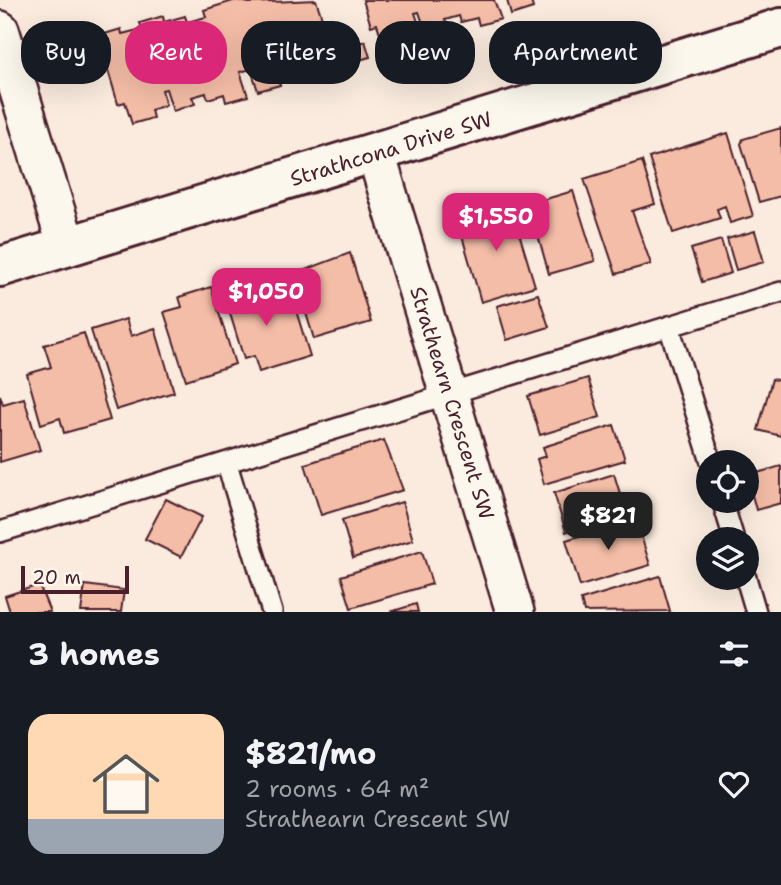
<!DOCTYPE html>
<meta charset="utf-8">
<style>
:root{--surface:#171b24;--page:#20242c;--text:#f1f3f6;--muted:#9ea1a6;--line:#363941;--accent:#db2777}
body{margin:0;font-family:"Shantell Sans",sans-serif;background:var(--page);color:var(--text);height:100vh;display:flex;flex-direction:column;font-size:26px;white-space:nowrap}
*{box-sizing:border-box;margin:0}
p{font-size:23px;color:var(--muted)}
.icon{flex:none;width:38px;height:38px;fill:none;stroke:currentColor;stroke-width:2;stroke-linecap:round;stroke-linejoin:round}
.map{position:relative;height:612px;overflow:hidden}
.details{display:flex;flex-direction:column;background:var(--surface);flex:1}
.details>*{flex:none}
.guide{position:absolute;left:21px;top:21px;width:740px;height:63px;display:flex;gap:14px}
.tools{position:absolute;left:696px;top:450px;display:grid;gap:14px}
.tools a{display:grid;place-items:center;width:63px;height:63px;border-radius:50%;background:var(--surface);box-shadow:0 7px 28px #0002;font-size:35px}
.scale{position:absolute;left:21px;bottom:18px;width:108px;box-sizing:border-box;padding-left:7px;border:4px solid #4a1f2b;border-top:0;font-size:19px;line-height:24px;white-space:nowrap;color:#4a1f2b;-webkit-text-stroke:5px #fbf7ec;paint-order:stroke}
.price{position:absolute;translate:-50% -60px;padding:0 16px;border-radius:14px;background:var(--accent);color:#fff;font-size:23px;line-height:46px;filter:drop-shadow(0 2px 4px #0008)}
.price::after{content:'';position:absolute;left:50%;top:42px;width:21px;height:16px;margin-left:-10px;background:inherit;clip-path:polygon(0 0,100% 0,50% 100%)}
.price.active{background:#222;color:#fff}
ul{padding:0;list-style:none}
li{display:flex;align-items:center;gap:21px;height:175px;padding:0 28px}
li+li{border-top:2px solid var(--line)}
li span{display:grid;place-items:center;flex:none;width:196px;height:140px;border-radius:21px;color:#555}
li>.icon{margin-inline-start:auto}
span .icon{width:84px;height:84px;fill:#fffc;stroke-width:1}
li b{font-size:30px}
h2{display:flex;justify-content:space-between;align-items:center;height:84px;padding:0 28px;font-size:30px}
.tag{padding:0 24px;border-radius:28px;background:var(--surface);box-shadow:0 7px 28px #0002;font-size:24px;line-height:63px}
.tag.active{background:var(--accent);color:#fff}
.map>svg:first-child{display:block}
.building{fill:#f4bda7;stroke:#4a1f2b;stroke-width:2}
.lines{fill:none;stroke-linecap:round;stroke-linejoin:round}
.lane-casing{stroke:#4a1f2b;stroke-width:24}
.street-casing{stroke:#4a1f2b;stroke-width:42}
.secondary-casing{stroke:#4a1f2b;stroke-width:44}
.lane{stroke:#fbf7ec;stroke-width:19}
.street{stroke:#fbf7ec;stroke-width:37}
.secondary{stroke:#fbf7ec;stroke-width:38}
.labels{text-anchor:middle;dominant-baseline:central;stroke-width:7;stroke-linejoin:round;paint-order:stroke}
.street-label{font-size:21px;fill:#4a1f2b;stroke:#fbf7ec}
</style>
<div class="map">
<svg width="781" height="612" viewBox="0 0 781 612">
<rect width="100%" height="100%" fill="#faebde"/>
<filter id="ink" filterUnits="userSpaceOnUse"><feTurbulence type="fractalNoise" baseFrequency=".0143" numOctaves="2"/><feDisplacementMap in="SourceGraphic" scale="14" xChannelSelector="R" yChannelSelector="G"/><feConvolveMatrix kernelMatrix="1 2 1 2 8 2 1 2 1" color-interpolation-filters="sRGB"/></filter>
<g filter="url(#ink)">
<!-- building -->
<g class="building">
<polygon points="236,0 249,3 316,0 329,39 323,41 330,63 308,70 306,63 292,67 293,73 278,78 280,85 258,91 251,69 240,72 248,96 226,102 224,94 208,99 206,93 192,97 195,104 173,111 166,89 162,90 166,105 151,110 153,118 132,124 125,102 118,104 98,36 121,29 122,34 142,29 140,23 163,16 164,22 185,16 187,22 206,17 204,10"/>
<polygon points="363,0 494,0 501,19 479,25 477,18 461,22 459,16 445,20 448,28 427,35 419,12 415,13 420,28 404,33 406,40 384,47 377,24 371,26"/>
<polygon points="507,0 534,0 531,1 533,8 511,15"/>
<polygon points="365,41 370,57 348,63 343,48"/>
<polygon points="781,128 781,196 759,202 741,144 743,139"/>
<polygon points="728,133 753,216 730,223 725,206 717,209 720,218 673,233 649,158"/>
<polygon points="642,161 655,204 632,211 651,264 616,274 584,179"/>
<polygon points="573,191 595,261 549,274 529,204"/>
<polygon points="510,203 535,286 481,302 458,222"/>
<polygon points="755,231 764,262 736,270 727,239"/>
<polygon points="721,240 731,273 702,282 691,249"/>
<polygon points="350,253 371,322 314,339 294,274"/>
<polygon points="259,281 267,309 293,301 310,356 259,372 254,356 244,359 223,291"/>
<polygon points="211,287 235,364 186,380 164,312 182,307 179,297"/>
<polygon points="538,294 549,327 507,340 497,306"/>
<polygon points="126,319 131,336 155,328 174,392 116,410 91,330"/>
<polygon points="84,333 110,420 64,433 60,418 41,424 27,374 51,367 44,345"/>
<polygon points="588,378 600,417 540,435 528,396"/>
<polygon points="772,379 781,381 781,436 758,430"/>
<polygon points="0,395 3,404 24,398 40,450 0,462"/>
<polygon points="614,425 625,460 544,484 537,459 546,456 543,447"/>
<polygon points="384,440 403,490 321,515 305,464"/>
<polygon points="781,466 781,503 756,510 747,476"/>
<polygon points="614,474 626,513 566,532 554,493"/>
<polygon points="166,499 202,517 181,557 145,539"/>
<polygon points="402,502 413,540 353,558 342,520"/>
<polygon points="636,519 650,565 580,586 566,540"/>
<polygon points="422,551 432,584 351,608 341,576"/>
<polygon points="660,576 670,611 584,612 581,600"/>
<polygon points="39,585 50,612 10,612 5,596"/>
<polygon points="85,585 124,590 121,612 81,612"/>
<polygon points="416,604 418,612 390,612"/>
</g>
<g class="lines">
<!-- lane casing -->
<g class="lane-casing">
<g id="lane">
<polyline points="669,326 711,462"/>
<polyline points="227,464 272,612"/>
<polyline points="722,500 734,539"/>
<polyline points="0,532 781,292"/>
<polyline points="746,578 756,612"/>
</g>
</g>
<!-- street casing -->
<g class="street-casing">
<g id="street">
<polyline points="0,30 67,247"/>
<polyline points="376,154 515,612"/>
</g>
</g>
<!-- secondary casing -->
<g class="secondary-casing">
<polyline id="secondary" points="0,267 781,28"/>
</g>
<!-- lane -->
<use href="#lane" class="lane"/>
<!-- street -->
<use href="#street" class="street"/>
<!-- secondary -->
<use href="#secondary" class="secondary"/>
</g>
</g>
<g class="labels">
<!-- street labels -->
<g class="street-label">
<text transform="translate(391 149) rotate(-17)">Strathcona Drive SW</text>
<text transform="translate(452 403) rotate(73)">Strathearn Crescent SW</text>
</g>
</g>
</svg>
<div class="tools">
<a><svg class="icon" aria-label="locate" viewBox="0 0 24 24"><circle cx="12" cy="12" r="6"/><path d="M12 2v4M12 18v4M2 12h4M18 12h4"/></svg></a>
<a><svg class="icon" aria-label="layers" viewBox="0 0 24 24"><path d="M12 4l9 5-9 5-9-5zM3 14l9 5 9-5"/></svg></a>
</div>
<div class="scale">20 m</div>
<b class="price" style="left:496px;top:253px">$1,550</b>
<b class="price" style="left:266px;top:328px">$1,050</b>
<b class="price active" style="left:608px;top:552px">$821</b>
<div class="guide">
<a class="tag">Buy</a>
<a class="tag active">Rent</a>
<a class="tag">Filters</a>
<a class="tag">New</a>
<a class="tag">Apartment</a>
</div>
</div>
<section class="details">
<h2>3 homes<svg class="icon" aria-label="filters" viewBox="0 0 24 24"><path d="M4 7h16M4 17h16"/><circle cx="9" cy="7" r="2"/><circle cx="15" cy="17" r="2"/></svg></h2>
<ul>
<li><span style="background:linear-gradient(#ffd9b3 75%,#9aa5b1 0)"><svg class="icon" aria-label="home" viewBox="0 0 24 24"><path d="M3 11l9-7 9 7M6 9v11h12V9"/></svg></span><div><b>$821/mo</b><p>2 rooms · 64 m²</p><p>Strathearn Crescent SW</p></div><svg class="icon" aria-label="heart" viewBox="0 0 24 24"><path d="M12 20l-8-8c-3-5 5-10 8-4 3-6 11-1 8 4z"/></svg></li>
</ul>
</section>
